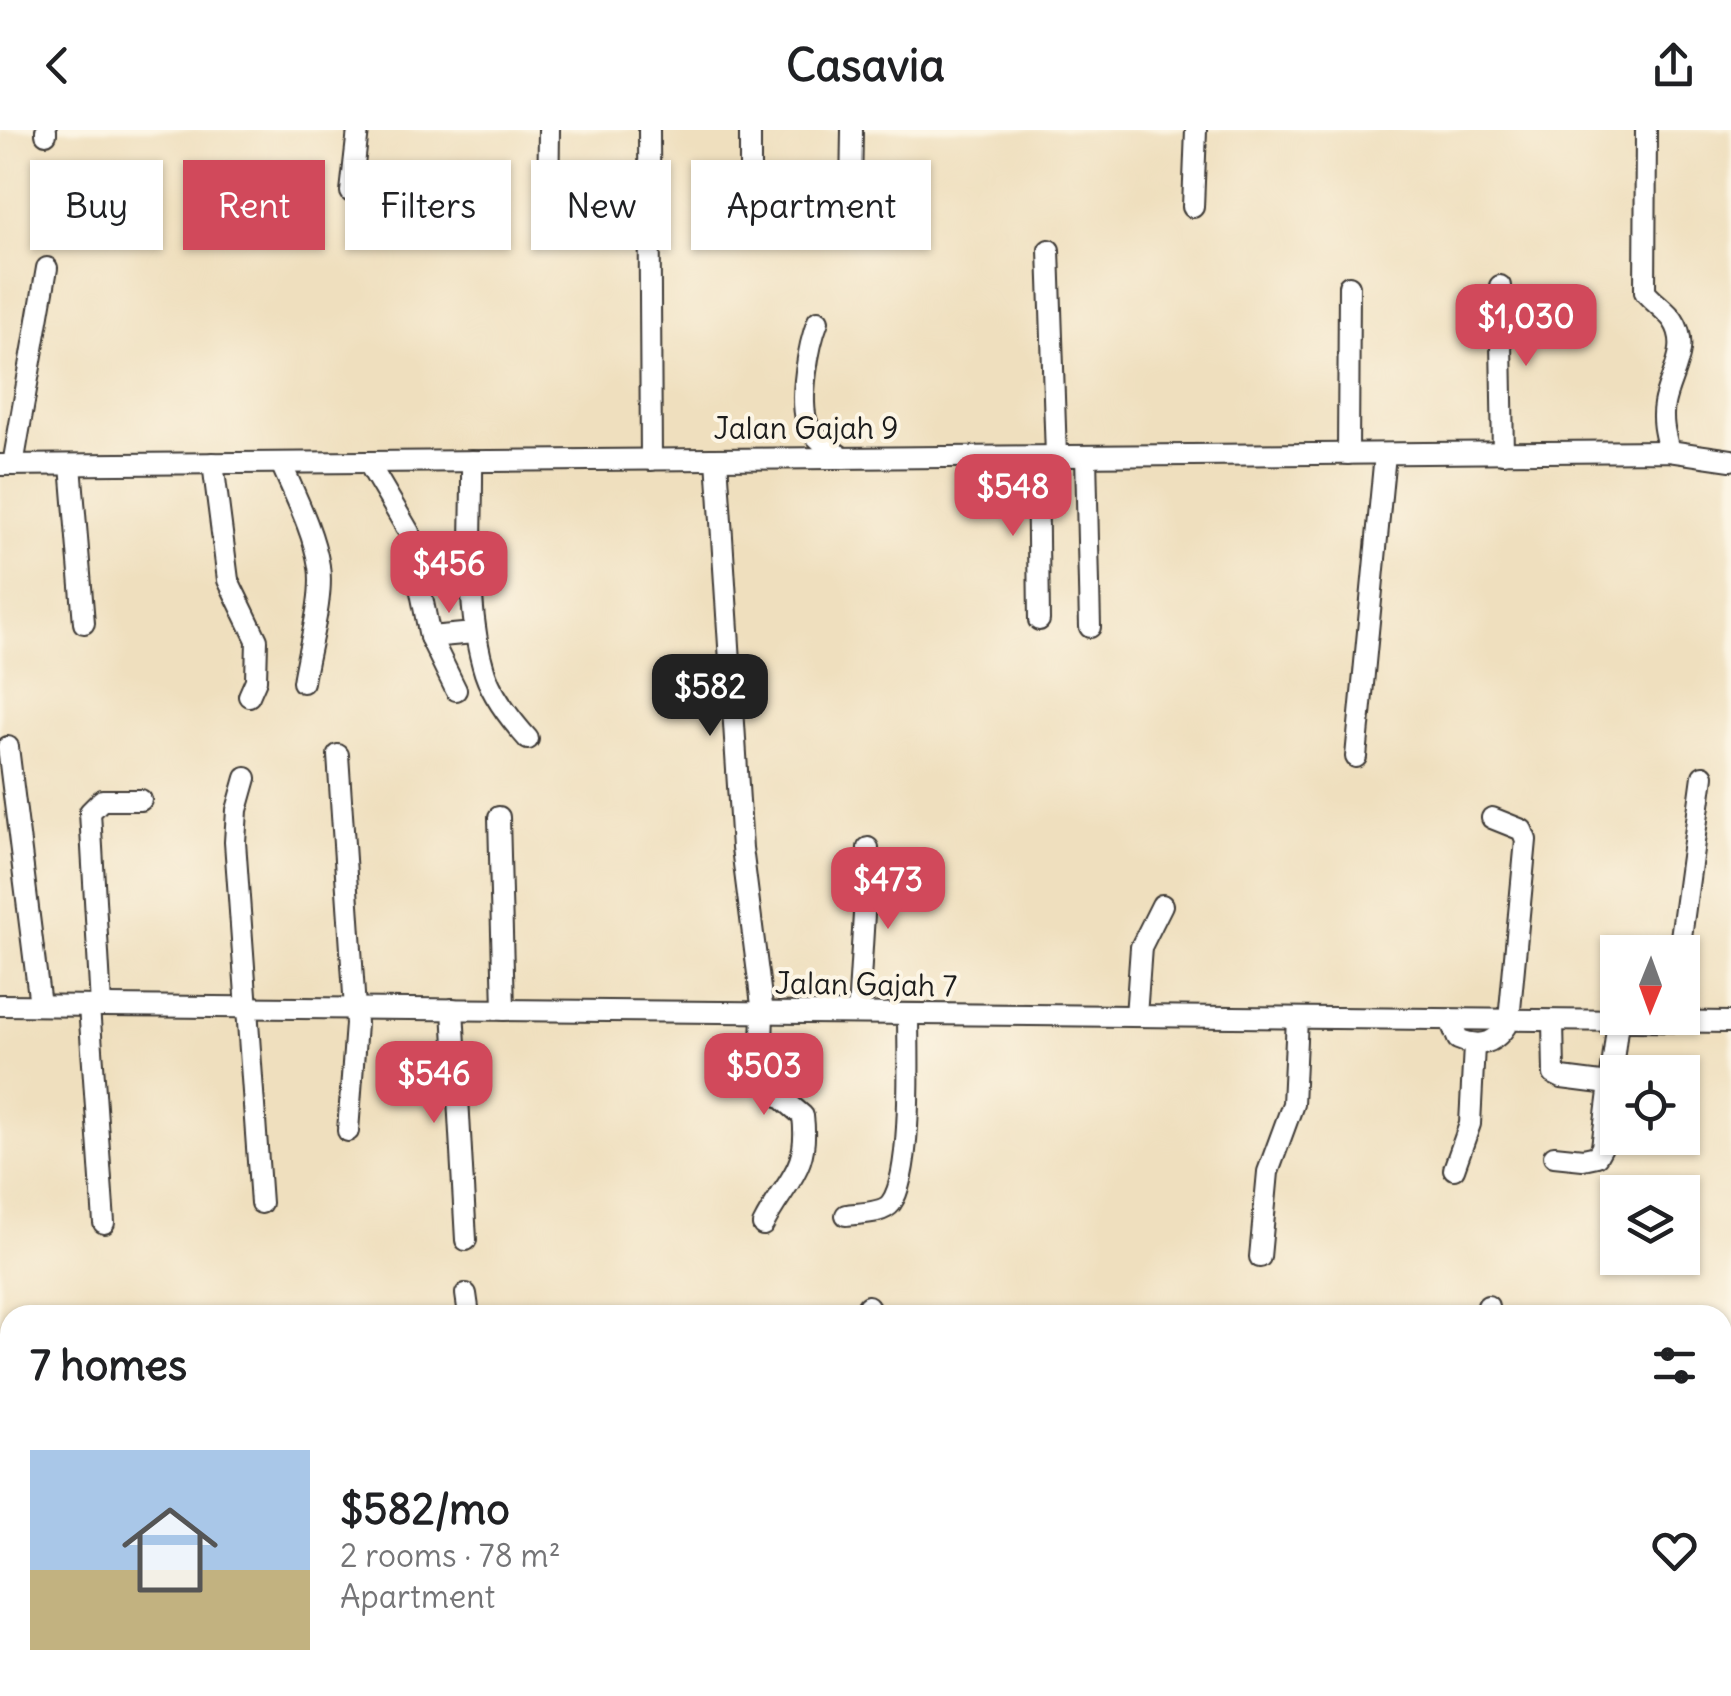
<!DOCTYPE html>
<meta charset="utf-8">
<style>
:root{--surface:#fff;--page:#f6f6f6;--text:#202124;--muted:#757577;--line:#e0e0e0;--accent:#d1495b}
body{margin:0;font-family:Delius,sans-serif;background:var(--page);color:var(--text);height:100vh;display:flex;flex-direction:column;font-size:38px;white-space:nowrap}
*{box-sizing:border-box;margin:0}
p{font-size:32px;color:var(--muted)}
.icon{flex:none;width:55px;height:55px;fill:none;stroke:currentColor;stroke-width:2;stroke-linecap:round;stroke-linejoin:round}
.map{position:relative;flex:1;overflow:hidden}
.details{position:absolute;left:0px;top:1175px;width:1732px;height:392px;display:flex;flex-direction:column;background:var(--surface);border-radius:30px 30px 0 0;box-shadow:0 2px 8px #0004}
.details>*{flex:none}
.top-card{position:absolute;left:30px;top:30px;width:1000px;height:90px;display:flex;gap:20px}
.needle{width:65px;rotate:181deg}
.tools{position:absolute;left:1600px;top:805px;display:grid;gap:20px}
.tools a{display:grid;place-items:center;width:100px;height:100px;border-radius:0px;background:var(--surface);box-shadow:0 2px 8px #0004;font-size:50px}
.price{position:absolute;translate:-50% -85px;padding:0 22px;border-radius:20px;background:var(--accent);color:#fff;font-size:32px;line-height:65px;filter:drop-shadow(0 2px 5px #0008)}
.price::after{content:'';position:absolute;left:50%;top:60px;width:30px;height:22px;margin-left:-15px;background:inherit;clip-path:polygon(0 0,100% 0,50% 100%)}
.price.active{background:#222;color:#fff}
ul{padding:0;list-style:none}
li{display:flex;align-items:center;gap:30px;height:250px;padding:0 30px}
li+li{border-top:2px solid var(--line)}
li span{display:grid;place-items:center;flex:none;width:280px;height:200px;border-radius:0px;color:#555}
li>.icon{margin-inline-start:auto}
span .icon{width:120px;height:120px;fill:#fffc;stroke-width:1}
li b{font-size:42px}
h2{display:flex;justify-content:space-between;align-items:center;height:120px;padding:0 30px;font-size:42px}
.tag{padding:0 35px;border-radius:0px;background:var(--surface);box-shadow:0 2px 8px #0004;font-size:35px;line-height:90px}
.tag.active{background:var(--accent);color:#fff}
header{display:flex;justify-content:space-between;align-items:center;height:130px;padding:0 30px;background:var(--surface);font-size:45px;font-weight:800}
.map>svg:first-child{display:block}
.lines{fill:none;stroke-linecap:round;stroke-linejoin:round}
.minor-casing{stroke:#3c3934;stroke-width:24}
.minor{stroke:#fff;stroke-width:20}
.labels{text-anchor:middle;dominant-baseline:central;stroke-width:8;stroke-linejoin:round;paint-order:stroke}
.street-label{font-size:30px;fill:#1c1c1c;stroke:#fcf5e5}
</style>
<header><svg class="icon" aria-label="back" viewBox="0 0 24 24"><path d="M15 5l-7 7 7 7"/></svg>Casavia<svg class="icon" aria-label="share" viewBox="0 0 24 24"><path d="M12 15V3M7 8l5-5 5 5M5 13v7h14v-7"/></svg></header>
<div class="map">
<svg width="1731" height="1566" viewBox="0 0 1731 1566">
<rect width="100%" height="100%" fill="#fcf5e5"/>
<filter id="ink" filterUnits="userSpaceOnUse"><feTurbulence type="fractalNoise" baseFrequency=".01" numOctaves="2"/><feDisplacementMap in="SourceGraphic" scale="20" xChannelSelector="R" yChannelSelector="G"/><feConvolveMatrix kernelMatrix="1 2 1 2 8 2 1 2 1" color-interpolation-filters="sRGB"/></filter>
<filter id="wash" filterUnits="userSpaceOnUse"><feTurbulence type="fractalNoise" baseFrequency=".0048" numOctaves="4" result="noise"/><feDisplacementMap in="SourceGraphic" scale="40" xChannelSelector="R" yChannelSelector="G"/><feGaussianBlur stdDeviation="2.25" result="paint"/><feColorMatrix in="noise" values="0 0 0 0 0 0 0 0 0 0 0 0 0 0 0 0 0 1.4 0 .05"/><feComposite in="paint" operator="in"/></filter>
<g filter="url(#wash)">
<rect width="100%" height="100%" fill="#efdfbe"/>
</g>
<g filter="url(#ink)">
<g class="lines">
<!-- minor casing -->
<g class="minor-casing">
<g id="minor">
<polyline points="46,0 46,4"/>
<polyline points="649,0 651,330"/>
<path d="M1646,0L1645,162C1653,172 1666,180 1673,190C1692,218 1669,246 1664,274C1661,291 1665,305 1669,321"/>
<polyline points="351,62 358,0"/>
<polyline points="750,62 750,0"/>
<polyline points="851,66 852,0"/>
<polyline points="1193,77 1196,0"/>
<polyline points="548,81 549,0"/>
<polyline points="1049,120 1056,326"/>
<polyline points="1500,156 1503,323"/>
<path d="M818,191C809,214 798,271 808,295C815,309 831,319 843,328"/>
<polyline points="1348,324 1349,156"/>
<polyline points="1086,326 1090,497"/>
<polyline points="1037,327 1039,490"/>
<path d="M717,329L742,718L763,883L762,914L773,929L776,963L803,986C810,1041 785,1051 763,1095"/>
<path d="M472,331C473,400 464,477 485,543C493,567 511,590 528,609"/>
<polyline points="213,333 228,450 257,510 256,550 249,566"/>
<path d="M281,333C295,366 313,400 319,436C324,469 308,518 303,552"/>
<polyline points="369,334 409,402 430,507 456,560"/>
<polyline points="0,335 1669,321 1731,330"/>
<polyline points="13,335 47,138"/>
<polyline points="71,335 84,493"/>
<polyline points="430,507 474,503"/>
<polyline points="8,617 40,875"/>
<polyline points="338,625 356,894 348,1001"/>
<polyline points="1356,627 1385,324"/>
<polyline points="246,648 237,680 235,712 261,1073"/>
<polyline points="499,687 504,880"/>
<polyline points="1679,822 1703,646"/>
<polyline points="0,875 1731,892"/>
<polyline points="89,876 104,1093"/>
<polyline points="101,876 90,682 102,670 141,670"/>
<polyline points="453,879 466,1110"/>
<polyline points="858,883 868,718"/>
<polyline points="1136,886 1141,817 1162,775"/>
<path d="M1450,890L1458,909C1482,919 1497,913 1509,890L1526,710L1522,700L1492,688"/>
<polyline points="1553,891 1554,944 1562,948 1609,954"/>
<polyline points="1554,1026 1583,1029 1597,1026 1602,1017 1618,891"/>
<polyline points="1454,1039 1470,994 1474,916"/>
<path d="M846,1085C859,1083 883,1084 891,1073C913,1043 908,924 908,884"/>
<polyline points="1260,1127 1268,1042 1293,974 1297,888"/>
<polyline points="466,1164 469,1185"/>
<polyline points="868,1176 869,1185"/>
<polyline points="1488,1176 1489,1185"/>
<polyline points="0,1399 10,1399"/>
<polyline points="1722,1425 1731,1425"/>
<polyline points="89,1558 90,1566"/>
<polyline points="969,1558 970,1566"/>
<polyline points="1041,1558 1043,1566"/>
<polyline points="1356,1566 1356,1558"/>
<polyline points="1607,1566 1608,1558"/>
</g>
</g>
<!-- minor -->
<use href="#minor" class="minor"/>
</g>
</g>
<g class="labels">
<!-- street labels -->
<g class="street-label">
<text x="806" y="298">Jalan Gajah 9</text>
<text transform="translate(866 854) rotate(1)">Jalan Gajah 7</text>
</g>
</g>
</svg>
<div class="tools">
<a><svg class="needle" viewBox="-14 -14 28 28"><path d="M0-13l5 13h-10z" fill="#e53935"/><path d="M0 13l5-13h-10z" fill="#757577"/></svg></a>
<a><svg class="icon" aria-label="locate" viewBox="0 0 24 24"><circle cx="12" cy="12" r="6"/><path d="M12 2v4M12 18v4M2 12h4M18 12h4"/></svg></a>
<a><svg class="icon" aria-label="layers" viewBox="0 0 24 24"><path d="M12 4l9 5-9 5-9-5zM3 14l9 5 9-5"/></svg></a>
</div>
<b class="price" style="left:1526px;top:239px">$1,030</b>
<b class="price" style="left:1013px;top:409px">$548</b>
<b class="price" style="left:449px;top:486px">$456</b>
<b class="price active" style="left:710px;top:609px">$582</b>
<b class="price" style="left:888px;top:802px">$473</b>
<b class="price" style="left:764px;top:988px">$503</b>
<b class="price" style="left:434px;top:996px">$546</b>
<div class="top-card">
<a class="tag">Buy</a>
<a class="tag active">Rent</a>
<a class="tag">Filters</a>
<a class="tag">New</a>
<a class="tag">Apartment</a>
</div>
<section class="details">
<h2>7 homes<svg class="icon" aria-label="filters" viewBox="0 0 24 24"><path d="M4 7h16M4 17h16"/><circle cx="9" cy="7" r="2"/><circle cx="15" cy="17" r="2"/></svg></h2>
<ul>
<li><span style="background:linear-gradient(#a9c7e8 60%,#c2b280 0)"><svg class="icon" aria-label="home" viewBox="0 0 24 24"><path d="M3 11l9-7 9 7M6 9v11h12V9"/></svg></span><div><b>$582/mo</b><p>2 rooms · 78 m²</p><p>Apartment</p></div><svg class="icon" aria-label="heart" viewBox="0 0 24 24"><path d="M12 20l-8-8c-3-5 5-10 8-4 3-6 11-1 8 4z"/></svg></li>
</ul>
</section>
</div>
